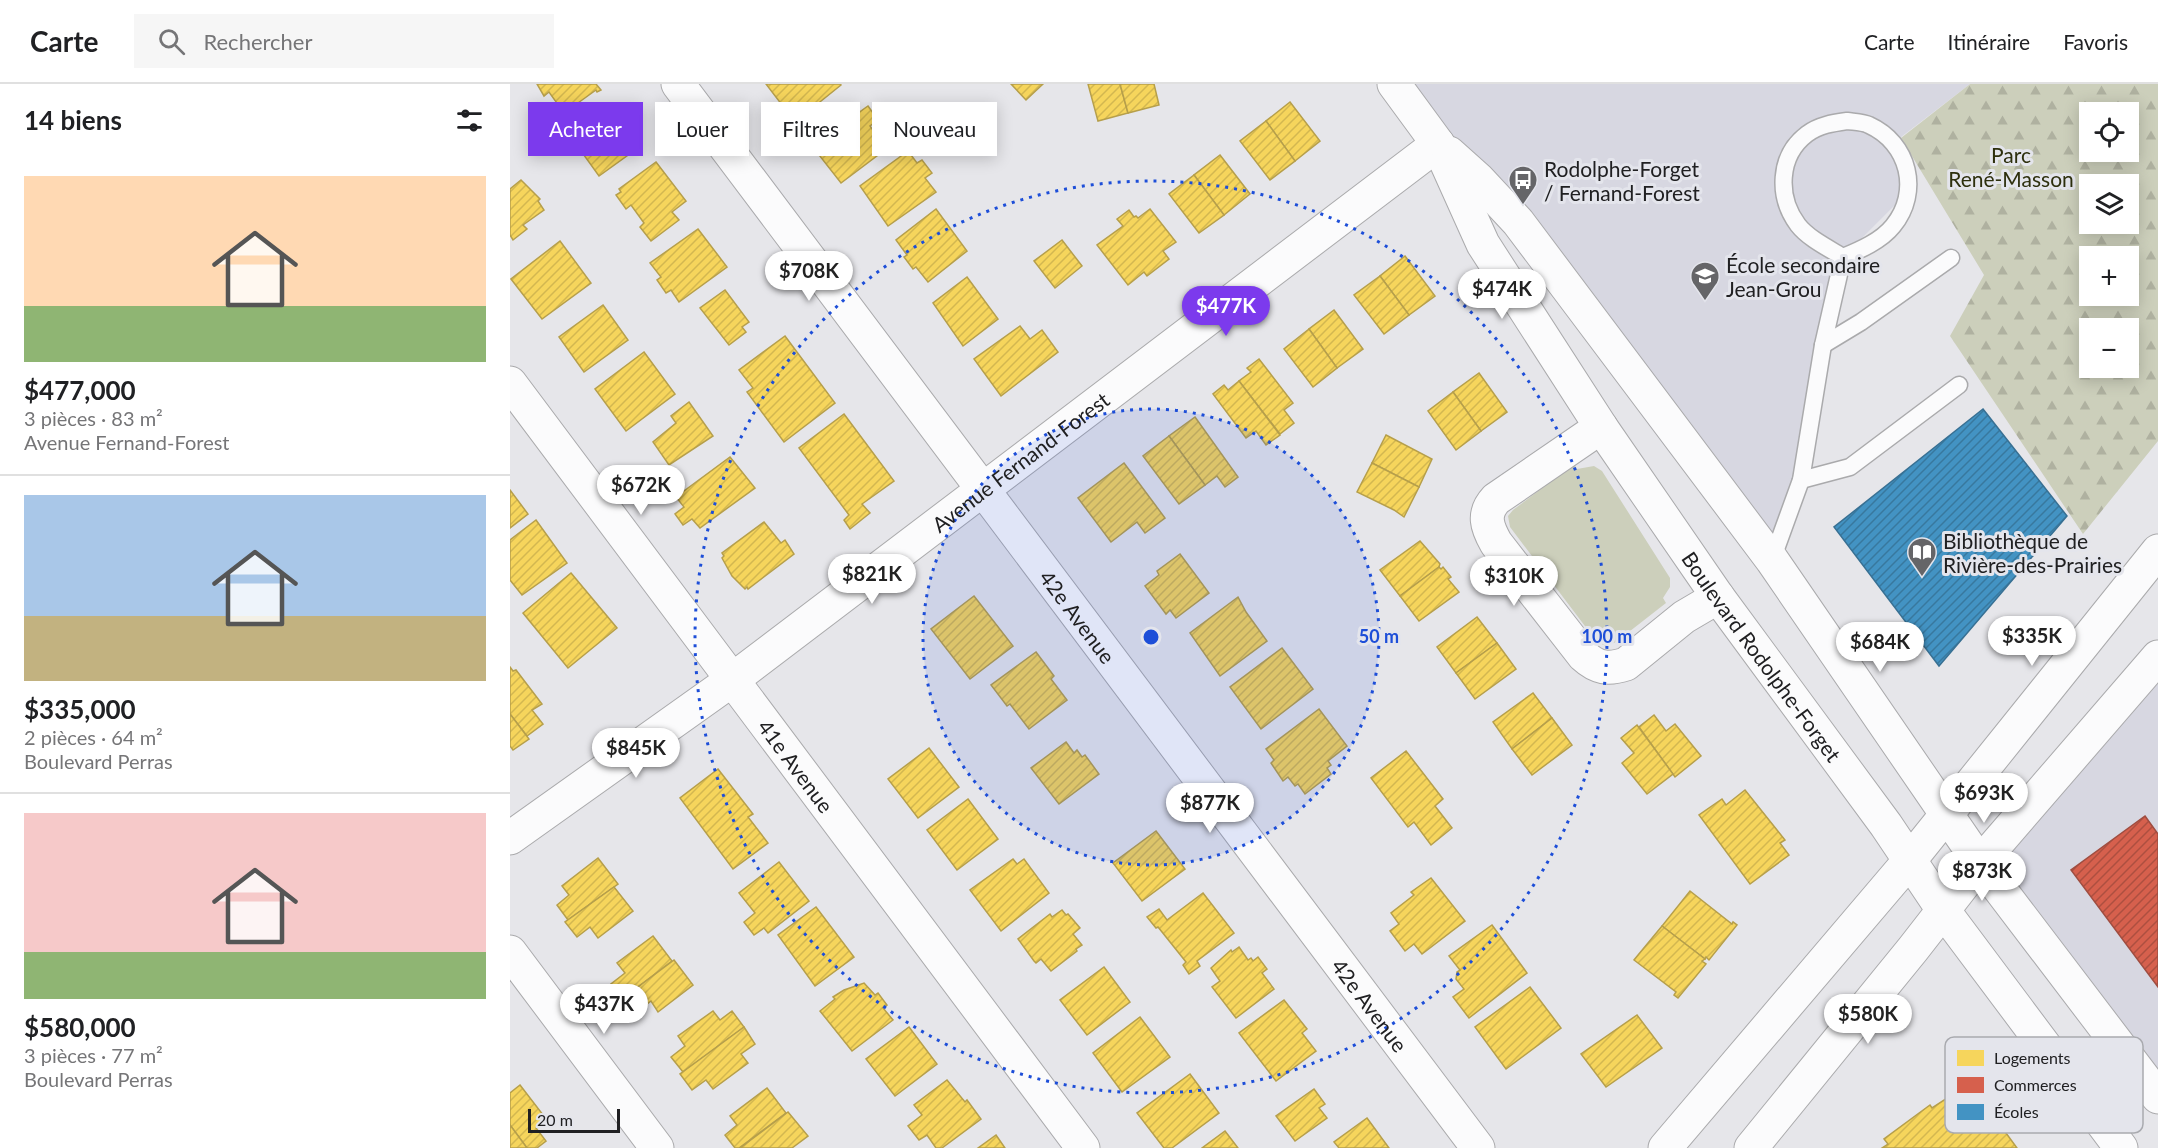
<!DOCTYPE html>
<html lang="fr">
<meta charset="utf-8">
<style>
:root{--surface:#fff;--page:#f6f6f6;--text:#202124;--muted:#757577;--line:#e0e0e0;--accent:#7c3aed}
body{margin:0;font-family:Lato,sans-serif;background:var(--page);color:var(--text);height:100vh;display:flex;flex-direction:column;font-size:22px;white-space:nowrap}
*{box-sizing:border-box;margin:0}
p{font-size:20px;color:var(--muted)}
.icon{flex:none;width:33px;height:33px;fill:none;stroke:currentColor;stroke-width:2;stroke-linecap:round;stroke-linejoin:round}
.map{position:relative;flex:1;overflow:hidden}
.side{display:flex;flex-direction:column;background:var(--surface);width:510px}
.side>*{flex:none}
.guide{position:absolute;left:18px;top:18px;width:570px;height:54px;display:flex;gap:12px}
.buttons{position:absolute;left:1569px;top:18px;display:grid;gap:12px}
.buttons a{display:grid;place-items:center;width:60px;height:60px;border-radius:0px;background:var(--surface);box-shadow:0 3px 15px #0003;font-size:30px}
.scale{position:absolute;left:18px;bottom:15px;width:92px;box-sizing:border-box;padding-left:6px;border:3px solid #202022;border-top:0;font-size:16px;line-height:21px;white-space:nowrap;color:#202022;-webkit-text-stroke:4px #e4e5ec;paint-order:stroke}
.price{position:absolute;translate:-50% -51px;padding:0 14px;border-radius:21px;background:#fff;color:#222;font-size:20px;line-height:39px;filter:drop-shadow(0 2px 3px #0008)}
.price::after{content:'';position:absolute;left:50%;top:36px;width:18px;height:14px;margin-left:-9px;background:inherit;clip-path:polygon(0 0,100% 0,50% 100%)}
.price.selected{background:var(--accent);color:#fff}
ul{padding:0;list-style:none}
li{display:grid;align-content:center;gap:12px;height:318px;padding:0 24px}
li+li{border-top:2px solid var(--line)}
li span{display:grid;place-items:center;height:186px;border-radius:0px;color:#555}
li>.icon{margin-inline-start:auto}
span .icon{width:108px;height:108px;fill:#fffc;stroke-width:1}
li b{font-size:26px}
h2{display:flex;justify-content:space-between;align-items:center;height:72px;padding:0 24px;font-size:26px}
.tag{padding:0 21px;border-radius:0px;background:var(--surface);box-shadow:0 3px 15px #0003;font-size:21px;line-height:54px}
.tag.selected{background:var(--accent);color:#fff}
header{display:flex;align-items:center;gap:36px;box-sizing:border-box;height:84px;padding:0 30px;background:var(--surface);border-bottom:2px solid var(--line)}
header strong{font-size:28px}
nav{display:flex;gap:33px;margin-inline-start:auto;font-size:21px}
.search{width:420px;height:54px;background:var(--page);display:flex;align-items:center;gap:15px;box-sizing:border-box;padding:0 21px;border-radius:0px;color:var(--muted);font-size:22px}
main{display:flex;flex:1;min-height:0}
.map>svg:first-child{display:block}
.built{fill:#d7d7e1}
.grass{fill:#cccfbb}
.forest{fill:url(#forest-firs);fill-rule:evenodd}
.homes{fill:url(#homes-hatch);stroke:#b69f4b;stroke-width:1.5}
.shops{fill:url(#shops-hatch);stroke:#9f4d40;stroke-width:1.5}
.schools{fill:url(#schools-hatch);stroke:#387093;stroke-width:1.5}
.lines{fill:none;stroke-linecap:round;stroke-linejoin:round}
.lane-casing{stroke:#aaaaac;stroke-width:19}
.street-casing{stroke:#aaaaac;stroke-width:35}
.secondary-casing{stroke:#aaaaac;stroke-width:35}
.lane{stroke:#fbfbfc;stroke-width:16}
.street{stroke:#fbfbfc;stroke-width:33}
.secondary{stroke:#fbfbfc;stroke-width:33}
.ring{fill:none;stroke:#1d4ed8;stroke-width:3;stroke-dasharray:3 6}
.labels{text-anchor:middle;dominant-baseline:central;stroke-width:6;stroke-linejoin:round;paint-order:stroke}
.park-label{font-size:21px;fill:#2d2f0d;stroke:#e4e5ec}
.poi-label{font-size:21px;fill:#202022;stroke:#e4e5ec;text-anchor:start}
.street-label{font-size:21px;fill:#202022;stroke:#e4e5ec}
.key{fill:#e4e5ec;stroke:#a9aaaf;stroke-width:1.5}
.key-label{font-size:16px;fill:#202022}
.centre{fill:#1d4ed8;stroke:#e4e5ec;stroke-width:3}
.ring-label{font-size:18px;text-anchor:middle;font-weight:bold;fill:#1d4ed8;stroke:#e4e5ec;stroke-width:6;stroke-linejoin:round;paint-order:stroke}
</style>
<header>
<strong>Carte</strong>
<div class="search"><svg class="icon" aria-label="search" viewBox="0 0 24 24"><circle cx="10" cy="10" r="6"/><path d="M15 15l6 6"/></svg>Rechercher</div>
<nav><a>Carte</a><a>Itinéraire</a><a>Favoris</a></nav>
</header>
<main>
<section class="side">
<h2>14 biens<svg class="icon" aria-label="filters" viewBox="0 0 24 24"><path d="M4 7h16M4 17h16"/><circle cx="9" cy="7" r="2"/><circle cx="15" cy="17" r="2"/></svg></h2>
<ul>
<li><span style="background:linear-gradient(#ffd9b3 70%,#8fb573 0)"><svg class="icon" aria-label="home" viewBox="0 0 24 24"><path d="M3 11l9-7 9 7M6 9v11h12V9"/></svg></span><div><b>$477,000</b><p>3 pièces · 83 m²</p><p>Avenue Fernand-Forest</p></div></li>
<li><span style="background:linear-gradient(#a9c7e8 65%,#c2b280 0)"><svg class="icon" aria-label="home" viewBox="0 0 24 24"><path d="M3 11l9-7 9 7M6 9v11h12V9"/></svg></span><div><b>$335,000</b><p>2 pièces · 64 m²</p><p>Boulevard Perras</p></div></li>
<li><span style="background:linear-gradient(#f6c9c9 75%,#8fb573 0)"><svg class="icon" aria-label="home" viewBox="0 0 24 24"><path d="M3 11l9-7 9 7M6 9v11h12V9"/></svg></span><div><b>$580,000</b><p>3 pièces · 77 m²</p><p>Boulevard Perras</p></div></li>
</ul>
</section>
<div class="map">
<svg width="1648" height="1064" viewBox="0 0 1648 1064">
<defs>
<pattern id="forest-firs" width="22" height="20" patternUnits="userSpaceOnUse" patternTransform="scale(1.5)"><rect width="22" height="20" fill="#cccfbb"/><path d="M5 1l3.5 6h-7zM16 11l3.5 6h-7z" fill="#afb1a0"/></pattern>
<pattern id="homes-hatch" width="6" height="6" patternUnits="userSpaceOnUse" patternTransform="scale(1.5)"><rect width="6" height="6" fill="#f6d55c"/><path d="M-1 1l2-2M0 6l6-6M5 7l2-2" fill="none" stroke="#d3b750"/></pattern>
<pattern id="shops-hatch" width="6" height="6" patternUnits="userSpaceOnUse" patternTransform="scale(1.5)"><rect width="6" height="6" fill="#d6604d"/><path d="M-1 1l2-2M0 6l6-6M5 7l2-2" fill="none" stroke="#ad4f40"/></pattern>
<pattern id="schools-hatch" width="6" height="6" patternUnits="userSpaceOnUse" patternTransform="scale(1.5)"><rect width="6" height="6" fill="#4393c3"/><path d="M-1 1l2-2M0 6l6-6M5 7l2-2" fill="none" stroke="#38789e"/></pattern>
</defs>
<rect width="100%" height="100%" fill="#e6e6ea"/>
<!-- built -->
<g class="built">
<polygon points="883,0 1460,0 1391,53 1399,107 1333,173 1291,396 1262,476"/>
<polygon points="1648,566 1648,1013 1470,779"/>
</g>
<!-- grass -->
<polygon class="grass" points="1064,380 1067,385 1084,382 1092,387 1160,494 1160,503 1153,514 1156,519 1106,558 1096,562 1087,558 1000,443 998,432 1003,426"/>
<!-- forest -->
<path class="forest" d="M1460,0H1648V357L1573,450L1440,252L1474,191L1391,54ZM1580,28H1618V68H1580ZM1580,100H1618V140H1580ZM1580,172H1618V212H1580ZM1580,244H1618V284H1580Z"/>
<!-- homes -->
<g class="homes">
<polygon points="27,0 86,0 91,6 87,8 86,6 54,29 39,8 34,12"/>
<polygon points="256,0 330,0 331,1 285,38"/>
<polygon points="501,0 533,0 516,16"/>
<polygon points="578,0 610,0 618,29 588,37"/>
<polygon points="610,0 644,0 649,21 618,29"/>
<polygon points="780,18 810,57 785,77 756,37"/>
<polygon points="358,22 368,36 360,42 376,65 331,99 302,62"/>
<polygon points="105,25 132,61 89,92 63,56"/>
<polygon points="756,37 785,77 760,96 730,57"/>
<polygon points="398,67 407,79 412,76 422,89 415,94 426,108 378,142 350,102"/>
<polygon points="710,71 740,110 714,131 684,91"/>
<polygon points="146,78 176,117 162,128 169,136 141,157 130,143 134,139 121,121 116,125 106,111 111,108 109,105"/>
<polygon points="684,91 714,131 689,149 659,110"/>
<polygon points="11,96 30,115 28,117 34,126 13,141 17,145 3,156 0,151 0,105"/>
<polygon points="426,125 457,167 418,198 406,183 403,185 394,173 397,171 386,156"/>
<polygon points="640,125 666,158 653,167 659,175 637,192 634,188 618,201 587,161 613,142 607,135 619,126 624,133 626,132 628,134"/>
<polygon points="188,145 217,183 169,218 161,206 156,209 147,196 151,193 140,179"/>
<polygon points="552,156 572,182 545,204 524,177"/>
<polygon points="50,157 81,199 32,235 1,195"/>
<polygon points="895,172 925,212 899,231 870,192"/>
<polygon points="870,192 899,231 874,250 844,211"/>
<polygon points="457,193 488,235 453,262 423,219"/>
<polygon points="215,206 239,238 232,243 236,248 219,261 190,224"/>
<polygon points="93,221 118,256 74,288 49,253"/>
<polygon points="824,226 853,265 827,284 799,245"/>
<polygon points="510,242 520,255 532,246 548,268 491,312 464,275"/>
<polygon points="799,245 827,284 803,303 774,265"/>
<polygon points="275,252 325,319 274,358 237,308 243,304 229,286"/>
<polygon points="134,268 165,310 116,347 85,305"/>
<polygon points="749,275 783,319 774,326 784,339 770,350 729,297 741,288 737,284"/>
<polygon points="969,289 997,328 971,347 943,308"/>
<polygon points="729,297 770,351 756,361 746,347 736,354 703,310 714,301 718,306"/>
<polygon points="943,308 971,347 946,366 918,327"/>
<polygon points="179,318 203,352 159,381 143,358 166,339 161,332"/>
<polygon points="334,330 384,397 352,420 360,429 340,445 334,436 339,431 289,364"/>
<polygon points="685,333 728,393 715,403 707,392 695,401 659,352"/>
<polygon points="876,351 922,375 909,403 862,379"/>
<polygon points="659,352 695,401 669,420 633,372"/>
<polygon points="220,373 245,404 190,444 182,435 173,441 165,430 174,423 166,413"/>
<polygon points="614,379 655,434 635,449 627,438 601,458 568,414"/>
<polygon points="862,379 909,403 894,433 884,426 847,408"/>
<polygon points="0,406 18,430 0,444"/>
<polygon points="26,436 57,479 12,511 0,496 0,456"/>
<polygon points="254,438 271,459 275,456 284,470 238,505 237,503 235,505 222,492 212,474 214,472 212,469"/>
<polygon points="910,457 930,480 929,483 890,512 870,486"/>
<polygon points="670,470 699,509 666,534 660,526 656,530 635,502 649,491 647,487"/>
<polygon points="929,483 931,485 933,483 941,493 938,495 949,508 909,537 890,512"/>
<polygon points="61,489 107,544 58,584 13,529"/>
<polygon points="464,512 503,562 460,595 421,545"/>
<polygon points="728,513 736,528 757,557 710,592 680,549"/>
<polygon points="967,533 987,559 946,589 927,563"/>
<polygon points="987,559 1006,585 965,615 946,589"/>
<polygon points="772,564 803,605 751,645 720,603"/>
<polygon points="526,568 544,592 541,595 557,616 519,645 500,620 497,622 481,601"/>
<polygon points="0,583 3,587 6,586 32,620 22,626 33,640 17,652 0,630"/>
<polygon points="1023,609 1042,634 1002,665 983,638"/>
<polygon points="809,625 837,662 818,677 821,681 817,684 821,690 795,710 788,700 785,702 778,693 773,697 761,679 764,676 756,665"/>
<polygon points="0,630 19,655 3,666 0,662"/>
<polygon points="1144,631 1156,647 1165,640 1191,672 1165,693 1129,643"/>
<polygon points="1042,634 1062,661 1022,691 1002,665"/>
<polygon points="1127,641 1163,690 1137,710 1112,679 1124,669 1111,654"/>
<polygon points="556,658 564,669 567,666 572,673 575,671 589,690 549,720 521,684"/>
<polygon points="419,664 449,703 408,734 378,695"/>
<polygon points="896,667 933,715 925,722 942,744 921,761 904,738 898,743 861,694"/>
<polygon points="208,685 243,730 238,733 258,759 223,785 170,714"/>
<polygon points="1235,706 1275,756 1270,759 1279,771 1240,800 1189,731 1212,715 1216,721"/>
<polygon points="458,715 488,755 447,786 417,746"/>
<polygon points="646,747 675,785 632,817 603,779"/>
<polygon points="88,774 108,800 58,836 47,821 59,811 52,802"/>
<polygon points="503,775 507,780 514,775 539,809 491,847 460,806"/>
<polygon points="269,778 299,817 258,849 254,844 244,851 234,838 245,829 229,809"/>
<polygon points="921,794 955,837 912,870 904,860 895,867 880,847 889,840 881,829 904,811 901,808"/>
<polygon points="104,803 123,827 88,854 80,843 67,853 55,838"/>
<polygon points="1180,807 1222,840 1223,838 1227,841 1199,876 1196,873 1195,875 1152,842"/>
<polygon points="693,809 724,849 687,877 690,882 679,890 673,881 676,878 648,843 646,844 637,833 649,825 657,836"/>
<polygon points="306,823 344,873 305,902 268,851"/>
<polygon points="552,826 556,831 558,830 570,844 563,850 572,861 566,865 567,867 541,887 531,875 526,879 524,877 508,855 540,830 542,833"/>
<polygon points="982,841 1017,889 959,934 943,913 954,905 946,895 947,888 950,886 939,872"/>
<polygon points="1152,842 1195,875 1192,877 1196,880 1168,914 1164,911 1166,908 1124,876"/>
<polygon points="143,852 162,877 112,915 101,900 115,889 107,879"/>
<polygon points="729,863 738,876 741,874 743,877 748,873 757,885 752,889 764,905 726,934 702,903 710,897 701,884 721,866 722,868"/>
<polygon points="164,876 183,901 148,928 141,917 128,927 116,912"/>
<polygon points="594,883 620,918 577,951 550,916"/>
<polygon points="354,899 365,911 368,909 377,921 373,924 383,936 342,967 310,927 325,915 323,913 334,906"/>
<polygon points="1020,903 1051,944 996,985 965,943"/>
<polygon points="774,916 797,945 792,949 806,967 766,997 729,949"/>
<polygon points="203,927 210,936 222,927 234,943 173,988 161,973 175,962 168,952"/>
<polygon points="1127,931 1152,964 1096,1003 1071,970"/>
<polygon points="630,933 660,973 612,1008 583,969"/>
<polygon points="234,943 245,960 231,970 238,979 203,1005 196,996 182,1006 170,990"/>
<polygon points="399,943 427,980 385,1012 356,975"/>
<polygon points="680,990 709,1029 662,1064 654,1064 627,1029"/>
<polygon points="437,996 455,1018 457,1016 471,1035 432,1064 426,1064 417,1051 409,1056 398,1042 412,1031 404,1021"/>
<polygon points="10,1001 37,1036 26,1044 36,1057 27,1064 17,1064 0,1041 0,1009"/>
<polygon points="257,1004 276,1029 229,1064 225,1064 215,1051 227,1041 220,1032"/>
<polygon points="804,1005 815,1020 809,1024 817,1034 785,1057 766,1032"/>
<polygon points="1451,1005 1455,1005 1462,1009 1480,1032 1482,1030 1507,1064 1372,1064 1378,1060 1374,1055 1420,1021 1422,1024"/>
<polygon points="278,1028 298,1052 282,1064 230,1064"/>
<polygon points="857,1034 879,1064 829,1064 824,1058"/>
<polygon points="0,1041 17,1064 0,1064"/>
<polygon points="715,1047 728,1064 692,1064"/>
<polygon points="486,1051 495,1064 468,1064"/>
</g>
<!-- shops -->
<polygon class="shops" points="1635,732 1648,750 1648,903 1561,786"/>
<!-- schools -->
<polygon class="schools" points="1473,325 1557,432 1429,582 1324,443"/>
<g class="lines">
<!-- lane casing -->
<g class="lane-casing">
<g id="lane">
<path d="M1337,37C1344,38 1353,38 1359,41C1399,59 1411,108 1383,142C1371,157 1350,166 1333,173C1318,164 1298,154 1288,141C1267,113 1268,72 1297,50C1309,41 1323,39 1337,37Z"/>
<polyline points="1313,261 1351,238 1441,174"/>
<polyline points="1291,396 1340,383 1449,301"/>
<polyline points="1262,476 1291,396 1313,261 1333,173"/>
</g>
</g>
<!-- street casing -->
<g class="street-casing">
<g id="street">
<path id="s1" d="M168,0L968,1064"/>
<path id="s2" d="M0,299L573,1064"/>
<path d="M1091,343L986,415C972,430 977,443 986,459L1074,572C1087,584 1098,586 1116,580L1174,533L1208,513"/>
<path id="s3" d="M0,754L222,596L928,60"/>
<polyline points="0,868 147,1064"/>
</g>
</g>
<!-- secondary casing -->
<g class="secondary-casing">
<g id="secondary">
<path id="s4" d="M884,0L928,60L973,160L1091,343L1208,513L1376,741L1433,826L1611,1064"/>
<polyline points="939,69 968,95 1008,138 1262,476 1470,779 1648,1013"/>
<polyline points="1155,1064 1400,776 1648,467"/>
<polyline points="1241,1064 1403,865 1470,779 1648,573"/>
</g>
</g>
<!-- lane -->
<use href="#lane" class="lane"/>
<!-- street -->
<use href="#street" class="street"/>
<!-- secondary -->
<use href="#secondary" class="secondary"/>
</g>
<!-- distance rings -->
<circle cx="641" cy="553" r="228" fill="#1d4ed8" fill-opacity=".12"/>
<g class="ring">
<circle cx="641" cy="553" r="228"/>
<circle cx="641" cy="553" r="456"/>
</g>
<!-- icons -->
<defs>
<g id="bus-pin" transform="scale(1.5)"><path d="M0 17L-7.5 6A9.5 9.5 0 1 1 7.5 6Z" fill="#656568" stroke="#e4e5ec"/><path d="M-5-6H5V4H4V6H2V4H-2V6H-4V4H-5ZM-3.5-4V0h7V-4ZM-3.5 1.2v1.5H-2V1.2ZM2 1.2v1.5H3.5V1.2Z" fill="#fff"/></g>
<g id="school-pin" transform="scale(1.5)"><path d="M0 17L-7.5 6A9.5 9.5 0 1 1 7.5 6Z" fill="#656568" stroke="#e4e5ec"/><path d="M0-5L7-2L0 1L-7-2ZM-4 1L0 2.5L4 1V4Q0 6-4 4Z" fill="#fff"/></g>
<g id="library-pin" transform="scale(1.5)"><path d="M0 17L-7.5 6A9.5 9.5 0 1 1 7.5 6Z" fill="#656568" stroke="#e4e5ec"/><path d="M-6-4Q-3-5.5-.7-3.5V5Q-3 3-6 4ZM6-4Q3-5.5 .7-3.5V5Q3 3 6 4Z" fill="#fff"/></g>
</defs>
<g fill-rule="evenodd">
<use href="#bus-pin" x="1013" y="96"/>
<use href="#school-pin" x="1195" y="192"/>
<use href="#library-pin" x="1412" y="468"/>
</g>
<g class="labels">
<!-- park labels -->
<g class="park-label">
<text x="1501" y="70">Parc<tspan x="1501" dy="24">René-Masson</tspan></text>
</g>
<!-- poi labels -->
<g class="poi-label">
<text x="1034" y="84">Rodolphe-Forget<tspan x="1034" dy="24">/ Fernand-Forest</tspan></text>
<text x="1216" y="180">École secondaire<tspan x="1216" dy="24">Jean-Grou</tspan></text>
<text x="1433" y="456">Bibliothèque de<tspan x="1433" dy="24">Rivière-des-Prairies</tspan></text>
</g>
<!-- street labels -->
<g class="street-label">
<text stroke="none"><textPath href="#s3" startOffset="634">Avenue Fernand-Forest</textPath></text>
<text stroke="none"><textPath href="#s1" startOffset="666">42e Avenue</textPath></text>
<text stroke="none"><textPath href="#s4" startOffset="682">Boulevard Rodolphe-Forget</textPath></text>
<text stroke="none"><textPath href="#s2" startOffset="478">41e Avenue</textPath></text>
<text stroke="none"><textPath href="#s1" startOffset="1152">42e Avenue</textPath></text>
</g>
</g>
<!-- legend -->
<rect x="1435" y="953" width="198" height="96" rx="9" class="key"/>
<rect x="1447" y="966" width="27" height="16" fill="#f6d55c"/>
<rect x="1447" y="993" width="27" height="16" fill="#d6604d"/>
<rect x="1447" y="1020" width="27" height="16" fill="#4393c3"/>
<g class="key-label">
<text x="1484" y="980">Logements</text>
<text x="1484" y="1007">Commerces</text>
<text x="1484" y="1034">Écoles</text>
</g>
<circle cx="641" cy="553" r="9" class="centre"/>
<g class="ring-label">
<text x="869" y="559">50 m</text>
<text x="1097" y="559">100 m</text>
</g>
</svg>
<div class="buttons">
<a><svg class="icon" aria-label="locate" viewBox="0 0 24 24"><circle cx="12" cy="12" r="6"/><path d="M12 2v4M12 18v4M2 12h4M18 12h4"/></svg></a>
<a><svg class="icon" aria-label="layers" viewBox="0 0 24 24"><path d="M12 4l9 5-9 5-9-5zM3 14l9 5 9-5"/></svg></a>
<a>+</a>
<a>−</a>
</div>
<div class="scale">20 m</div>
<b class="price" style="left:299px;top:218px">$708K</b>
<b class="price" style="left:992px;top:236px">$474K</b>
<b class="price selected" style="left:716px;top:253px">$477K</b>
<b class="price" style="left:131px;top:432px">$672K</b>
<b class="price" style="left:362px;top:521px">$821K</b>
<b class="price" style="left:1004px;top:523px">$310K</b>
<b class="price" style="left:1522px;top:583px">$335K</b>
<b class="price" style="left:1370px;top:589px">$684K</b>
<b class="price" style="left:126px;top:695px">$845K</b>
<b class="price" style="left:1474px;top:740px">$693K</b>
<b class="price" style="left:700px;top:750px">$877K</b>
<b class="price" style="left:1472px;top:818px">$873K</b>
<b class="price" style="left:94px;top:951px">$437K</b>
<b class="price" style="left:1358px;top:961px">$580K</b>
<div class="guide">
<a class="tag selected">Acheter</a>
<a class="tag">Louer</a>
<a class="tag">Filtres</a>
<a class="tag">Nouveau</a>
</div>
</div>
</main>
